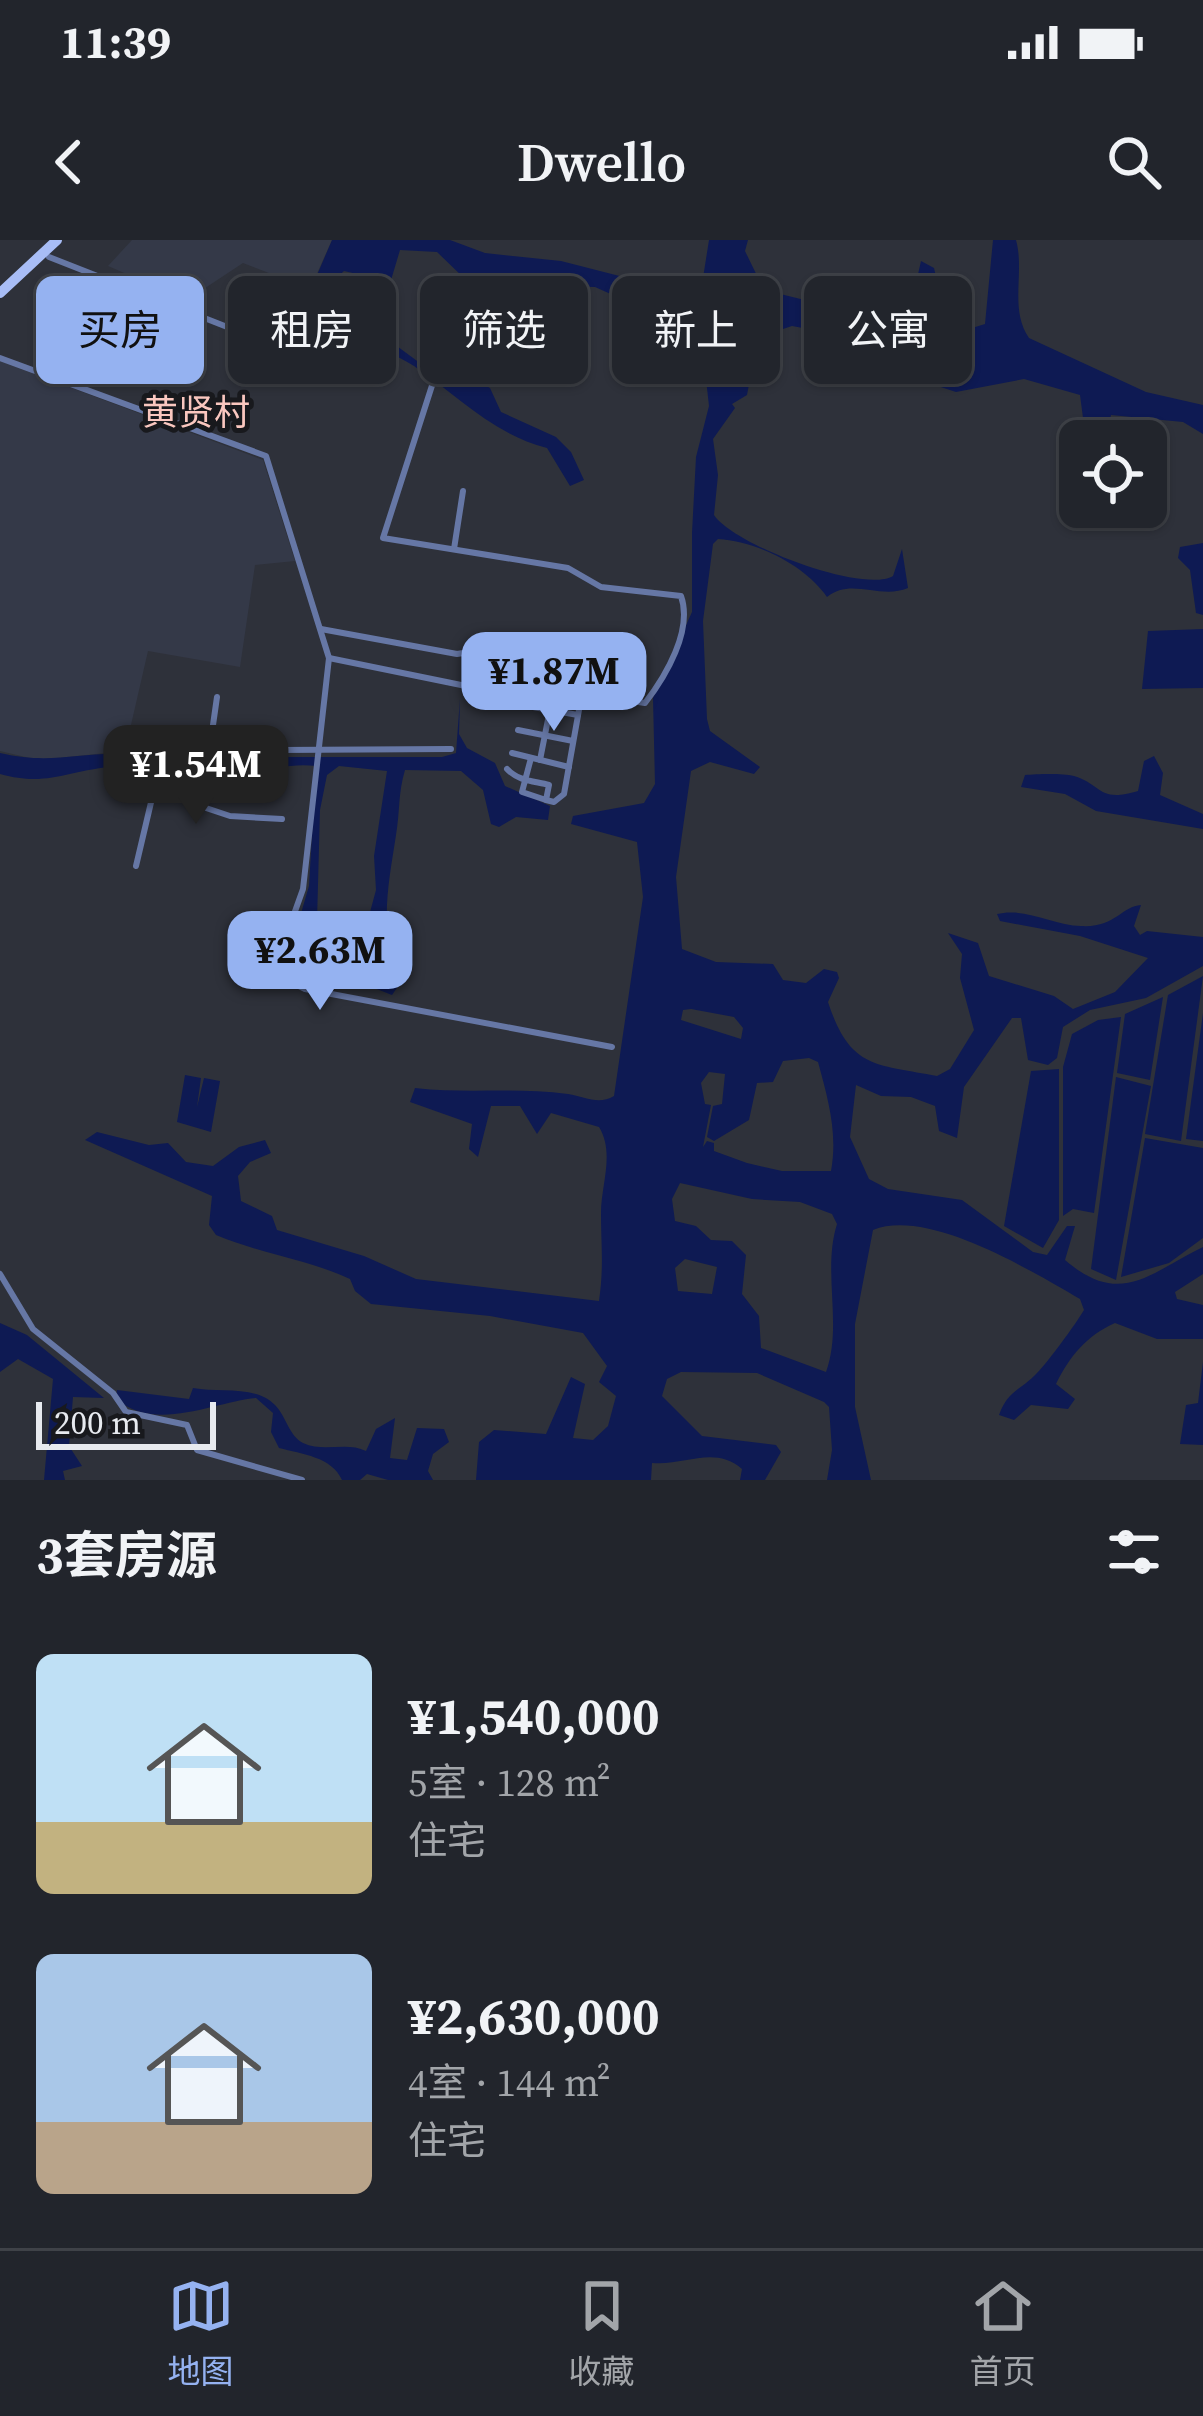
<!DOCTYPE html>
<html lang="zh">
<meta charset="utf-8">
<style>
:root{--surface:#22252c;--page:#2e3138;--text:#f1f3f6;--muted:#a2a5a9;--line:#3f4248;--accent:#95b2f1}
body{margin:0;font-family:"Source Serif 4","Noto Sans SC",serif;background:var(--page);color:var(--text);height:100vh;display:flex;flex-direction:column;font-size:45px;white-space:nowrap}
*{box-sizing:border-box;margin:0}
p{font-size:39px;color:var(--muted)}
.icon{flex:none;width:66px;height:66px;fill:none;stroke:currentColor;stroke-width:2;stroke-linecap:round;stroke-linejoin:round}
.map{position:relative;height:1240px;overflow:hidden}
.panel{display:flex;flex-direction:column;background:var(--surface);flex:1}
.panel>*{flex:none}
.banner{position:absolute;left:36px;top:36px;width:1131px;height:108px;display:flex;gap:24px}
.controls{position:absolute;left:1059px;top:180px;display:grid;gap:24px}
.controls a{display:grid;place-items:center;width:108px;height:108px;border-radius:18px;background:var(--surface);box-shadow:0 3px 9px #0004,0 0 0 3px var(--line);font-size:60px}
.scale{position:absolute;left:36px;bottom:30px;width:180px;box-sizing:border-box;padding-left:12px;border:6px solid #e7eaef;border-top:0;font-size:33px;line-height:42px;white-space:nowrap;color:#e7eaef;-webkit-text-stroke:9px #18191d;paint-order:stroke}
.price{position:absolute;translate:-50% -102px;padding:0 27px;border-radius:24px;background:var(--accent);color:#111;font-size:39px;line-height:78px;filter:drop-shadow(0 3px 6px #0008)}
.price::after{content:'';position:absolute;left:50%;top:72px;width:36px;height:27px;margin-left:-18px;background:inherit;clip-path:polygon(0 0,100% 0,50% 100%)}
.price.active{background:#222;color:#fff}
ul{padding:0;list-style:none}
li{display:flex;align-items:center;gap:36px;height:300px;padding:0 36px}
li span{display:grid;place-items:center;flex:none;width:336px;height:240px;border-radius:18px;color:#555}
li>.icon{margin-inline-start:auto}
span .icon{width:144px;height:144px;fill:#fffc;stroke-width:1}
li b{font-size:51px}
h2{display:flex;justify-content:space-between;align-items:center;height:144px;padding:0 36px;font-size:51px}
.pill{padding:0 42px;border-radius:18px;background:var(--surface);box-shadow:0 3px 9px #0004,0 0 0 3px var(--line);font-size:42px;line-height:108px}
.pill.active{background:var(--accent);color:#111}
.status{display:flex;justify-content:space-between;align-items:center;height:84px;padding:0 60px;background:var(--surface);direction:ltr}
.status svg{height:33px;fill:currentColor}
header{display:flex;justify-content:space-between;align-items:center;height:156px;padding:0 36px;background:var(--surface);font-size:54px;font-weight:600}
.menu{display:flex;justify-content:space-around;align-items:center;height:168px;border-top:3px solid var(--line);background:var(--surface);font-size:33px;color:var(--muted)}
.menu a{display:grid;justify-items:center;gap:6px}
.menu .active{color:var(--accent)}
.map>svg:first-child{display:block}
.built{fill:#343948}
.water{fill:#0e1a53;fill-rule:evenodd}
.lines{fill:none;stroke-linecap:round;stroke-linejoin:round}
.street{stroke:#6677a5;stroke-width:6}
.primary{stroke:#a8bdf6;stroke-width:10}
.labels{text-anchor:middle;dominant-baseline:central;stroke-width:10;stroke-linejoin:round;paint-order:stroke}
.quarter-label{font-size:36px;fill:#fac7bf;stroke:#18191d}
</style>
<div class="status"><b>11:39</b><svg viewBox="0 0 49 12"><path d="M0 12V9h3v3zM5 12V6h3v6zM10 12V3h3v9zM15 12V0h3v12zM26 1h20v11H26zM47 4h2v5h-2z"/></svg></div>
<header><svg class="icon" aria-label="back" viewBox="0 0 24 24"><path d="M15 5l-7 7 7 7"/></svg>Dwello<svg class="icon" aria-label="search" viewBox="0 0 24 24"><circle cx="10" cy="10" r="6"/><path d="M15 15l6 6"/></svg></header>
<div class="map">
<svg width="1203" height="1240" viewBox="0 0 1203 1240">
<rect width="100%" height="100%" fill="#2e313a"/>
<!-- built -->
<g class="built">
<polygon points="132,0 332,0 310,49 243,23 187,60 108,26"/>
<polygon points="0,121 263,220 295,321 255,325 240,427 148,411 125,511 38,520 0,511"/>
</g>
<!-- water -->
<g class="water">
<path d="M332,0H450L485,13L561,21L639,41L703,38L709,0H748L745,11L764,50L894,82L908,79L921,21L934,28L946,81L972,88L985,84L993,0H1016C1025,32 1009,69 1029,98L1146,152L1203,165V194L1183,182L1111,175L1105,201H1086L1080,155L1024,139L956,152L895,132L872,109L841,95L792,86L765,95L756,108L747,155L732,164L735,168L713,199L718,235L714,275C734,305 863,354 893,336L902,309L908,348C880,360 851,337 827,357C806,326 757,301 718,299L713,304L703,381L707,479L710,491L760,527L754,534L710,522L691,531L676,637L682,709L716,722L773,724L783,740L806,743L824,729L837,732L839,738L828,762C850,829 875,824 937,836L950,829L974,790L960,738L962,714L948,693L978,703L989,736L1054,756L1073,769L1115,752L1148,718L1080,696L1000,681L997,674C1024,667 1053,685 1081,686C1115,688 1122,666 1141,665L1134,686L1140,695L1147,691L1203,697V726L1146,758L1090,770L1063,787L1057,818L1048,825L1028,820L1021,778H1012L964,847L957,898L939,891L935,866L911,857L881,856L856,845L850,897L869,939L888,949L962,960L1033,1012L1047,1015L1067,986H1075L1065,1020C1121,1068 1149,1033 1203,1007V1034L1175,1052L1177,1059L1203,1065V1099H1157L1115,1083C1086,1096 1070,1116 1056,1144L1075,1159L1068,1169L1031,1165L1014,1180L999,1175C1008,1150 1020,1151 1037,1133C1048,1122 1075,1085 1084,1070L1080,1059C1030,1030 928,968 873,990L855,1084V1167L871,1240H827L832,1210L829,1167L824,1162L757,1133L681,1132L667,1139L662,1156L702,1196L776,1205L781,1212L765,1240H740L742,1229C714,1205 685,1226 652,1223L651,1240H476L479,1202L494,1190L546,1194L571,1137L585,1144L573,1198L593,1200L608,1186L616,1156L599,1142L607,1126L583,1093L490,1076L371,1064L355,1051L350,1039C307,1019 261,1014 216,995L209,985L212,956L85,900L97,892L149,905L168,903L186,922L213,926L239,907L265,900L271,913L250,922L238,936L241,961L272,976L277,990L364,1016L416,1039L599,1061C604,1026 601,1006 601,973C601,945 615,913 599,887L551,873L537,894L520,866H491L478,917L469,909L472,884L410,862L415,848C467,854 515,847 568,854C585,857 599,865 614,856L643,657L637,602L571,584L573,576L644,563L655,544L653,458L692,372V293L696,217L709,166L706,139L693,109L649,86L633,64L595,47L542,46L489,36L465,39L437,12L400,10L383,67L386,98L432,132L472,138L490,148L501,172L556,197L571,212L584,240L570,246L547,208C493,194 458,156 414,126C397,115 371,107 362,88C354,70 368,52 357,34L344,31C322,48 329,87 313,111L295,105L293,91ZM691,769L734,777L743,788L741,799L681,780L683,770ZM809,818L818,822C828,859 838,893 831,931H782L747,923L714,911V903L707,901L703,907L711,865L705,864L701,843L709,832L725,834L722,864L713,866L707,897L714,901L749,880L757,843L773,842L783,821ZM680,943L752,959L800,962L832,974L837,984C822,1032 843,1085 826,1132L761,1108L759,1076L742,1054L746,1015L732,1001L711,1000L696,986L675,981L672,959ZM685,1019L717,1027L712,1054L678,1051L675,1028Z"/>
<polygon points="1203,303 1203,375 1196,373 1190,330 1178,318 1180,307"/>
<polygon points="1203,389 1203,448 1142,449 1148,391"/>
<path d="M460,459L459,494L467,508L495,523L505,546L550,566L548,580L516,577L499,587L491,584L483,550L461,531L405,530C398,553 400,572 396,595C388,647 378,692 401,742L392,755L374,748L365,714L366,687L376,650L374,616L387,531L339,526L327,535L320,570L317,681L330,707L306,715L293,732L285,728L309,646L316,526C277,521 242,541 204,537C173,534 141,525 110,527C67,531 46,547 0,534V513C51,525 77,512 124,514C152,516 180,536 207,521L214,530L256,527L285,517H442L456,513Z"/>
<path d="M1154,516L1163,533L1160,555L1203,574V589L1096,571L1065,554L1021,547L1025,535C1037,534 1062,533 1074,536C1103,545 1098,563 1138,551L1144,521Z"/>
<polygon points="1203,736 1181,901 1145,894 1168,755"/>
<polygon points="1163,757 1150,840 1117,833 1125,774"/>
<polygon points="1203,773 1203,901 1186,899"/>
<polygon points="1121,777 1094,973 1073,969 1063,976 1063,827 1072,794 1098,780"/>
<polygon points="1059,829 1059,980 1043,1008 1004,986 1031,831"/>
<polygon points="185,835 201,838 197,867 204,838 220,841 211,892 177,882"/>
<polygon points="1116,837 1151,846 1116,1040 1091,1029"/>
<polygon points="1145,898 1203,908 1203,998 1169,1023 1121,1037"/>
<polygon points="0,1083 27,1095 104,1158 73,1157 69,1206 82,1226 63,1231 65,1240 44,1240 53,1139 18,1119 0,1132"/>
<polygon points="1203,1122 1203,1205 1180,1204 1186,1165 1198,1163"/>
<path d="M193,1148C219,1153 256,1145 275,1165C286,1176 289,1196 303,1203C325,1213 346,1201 366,1211L376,1189L395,1178L390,1218L407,1220L417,1188L444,1189L449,1202L433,1214L428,1231L433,1240H388L367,1234L360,1240H342C332,1217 302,1214 279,1208L271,1192L273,1173L256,1158C217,1161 153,1194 116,1158L117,1150L189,1159Z"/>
</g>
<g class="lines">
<!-- street -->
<g class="street">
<polyline points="49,17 240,92 282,101 298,137"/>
<polyline points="0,118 266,216 329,418 303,649 279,716 281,737 305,749 612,807"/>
<polyline points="454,309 463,251"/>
<polyline points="321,389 457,414 494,408"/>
<path d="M329,418L466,446L508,442L645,463C666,436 693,390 681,356L601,347L568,328L383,298L437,130"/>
<polyline points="217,457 212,492 278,510 451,509"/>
<polyline points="522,465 578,475"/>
<polyline points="518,490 573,501"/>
<polyline points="512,513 569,527"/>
<polyline points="540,520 554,449"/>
<path d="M507,529C518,541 534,541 549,545L546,560L522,552L531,518"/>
<polyline points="546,560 554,562 564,554 582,453"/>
<polyline points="136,626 153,554 191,556 197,565 230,576 282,579"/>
<polyline points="0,1034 33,1089 113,1153 126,1172 187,1185 197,1210 302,1240"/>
</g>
<!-- primary -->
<polyline class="primary" points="0,53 57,0"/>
</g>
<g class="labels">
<!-- quarter labels -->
<g class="quarter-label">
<text x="196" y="172">黄贤村</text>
</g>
</g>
</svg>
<div class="controls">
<a><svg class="icon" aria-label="locate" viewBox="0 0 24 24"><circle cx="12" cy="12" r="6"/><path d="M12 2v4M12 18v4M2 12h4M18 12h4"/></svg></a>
</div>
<div class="scale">200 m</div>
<b class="price" style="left:554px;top:494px">¥1.87M</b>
<b class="price active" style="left:196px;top:587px">¥1.54M</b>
<b class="price" style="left:320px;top:773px">¥2.63M</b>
<div class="banner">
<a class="pill active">买房</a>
<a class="pill">租房</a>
<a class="pill">筛选</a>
<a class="pill">新上</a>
<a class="pill">公寓</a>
</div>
</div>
<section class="panel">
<h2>3套房源<svg class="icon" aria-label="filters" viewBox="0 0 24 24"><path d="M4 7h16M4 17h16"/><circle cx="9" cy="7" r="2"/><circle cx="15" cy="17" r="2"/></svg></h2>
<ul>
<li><span style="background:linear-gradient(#bfe0f5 70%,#c2b280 0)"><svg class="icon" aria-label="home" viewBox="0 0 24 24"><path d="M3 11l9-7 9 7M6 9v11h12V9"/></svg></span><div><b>¥1,540,000</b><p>5室 · 128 m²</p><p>住宅</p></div></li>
<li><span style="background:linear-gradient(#a9c7e8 70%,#b9a48a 0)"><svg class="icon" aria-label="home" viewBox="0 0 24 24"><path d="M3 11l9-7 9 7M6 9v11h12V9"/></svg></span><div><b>¥2,630,000</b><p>4室 · 144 m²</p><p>住宅</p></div></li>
</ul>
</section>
<nav class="menu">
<a class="active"><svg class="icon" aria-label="map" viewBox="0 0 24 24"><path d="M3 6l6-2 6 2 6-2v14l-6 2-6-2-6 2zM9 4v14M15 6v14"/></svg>地图</a>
<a><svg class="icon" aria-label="saved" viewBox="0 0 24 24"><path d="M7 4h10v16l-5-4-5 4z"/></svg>收藏</a>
<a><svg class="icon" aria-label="home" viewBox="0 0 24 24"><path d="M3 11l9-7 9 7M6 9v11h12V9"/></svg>首页</a>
</nav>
